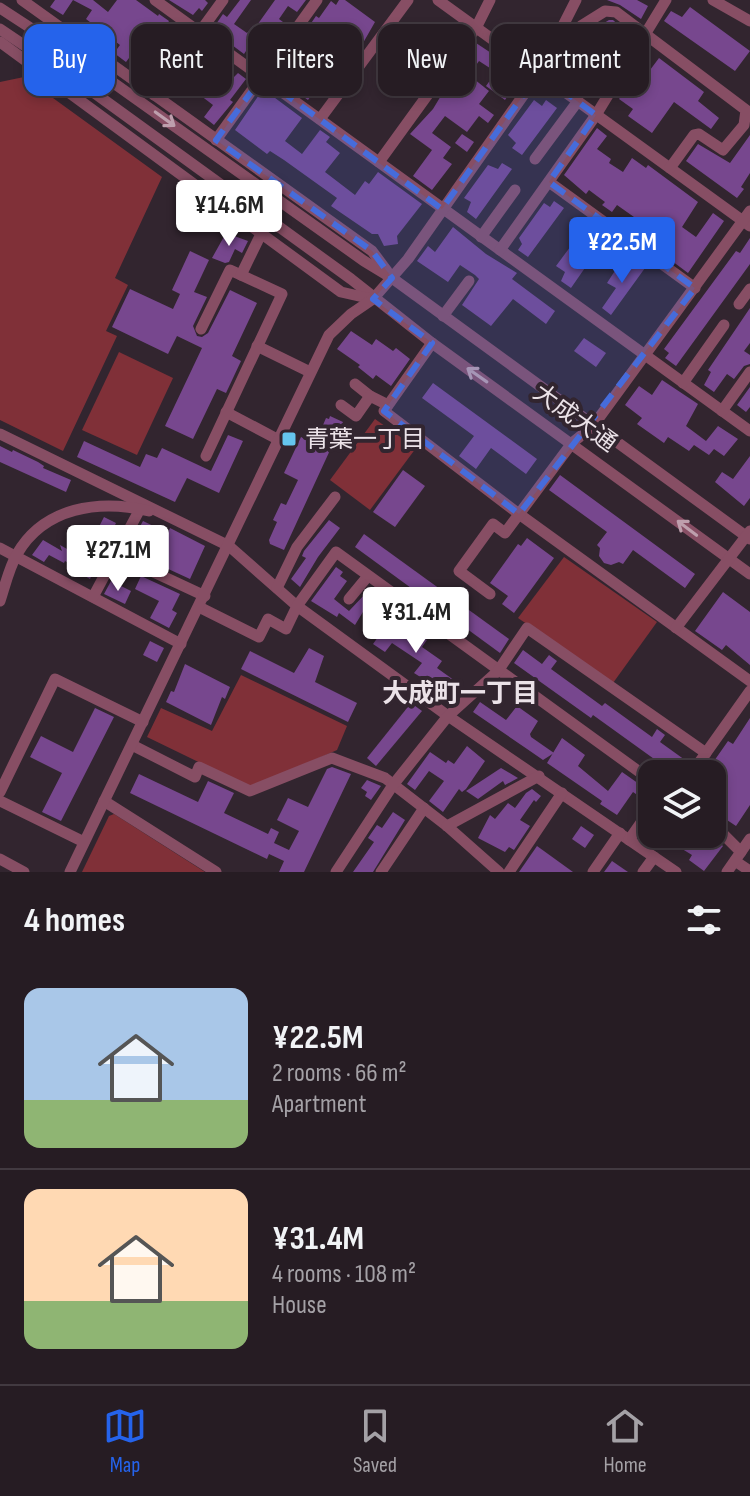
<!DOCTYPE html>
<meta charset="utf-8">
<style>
:root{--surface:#261c23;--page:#2e252b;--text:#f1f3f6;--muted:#a4a1a6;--line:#423a41;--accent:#2563eb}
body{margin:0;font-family:"Sofia Sans Condensed","Noto Sans JP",sans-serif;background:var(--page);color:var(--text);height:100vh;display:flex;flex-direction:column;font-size:30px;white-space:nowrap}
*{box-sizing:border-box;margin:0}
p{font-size:26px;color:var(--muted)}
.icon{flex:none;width:44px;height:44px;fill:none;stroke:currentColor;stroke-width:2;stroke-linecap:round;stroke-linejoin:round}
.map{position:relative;height:872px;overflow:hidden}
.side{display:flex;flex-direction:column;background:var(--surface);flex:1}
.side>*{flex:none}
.banner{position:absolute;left:24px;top:24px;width:702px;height:72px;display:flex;gap:16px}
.tools{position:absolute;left:638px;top:760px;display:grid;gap:16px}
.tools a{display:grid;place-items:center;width:88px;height:88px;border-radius:16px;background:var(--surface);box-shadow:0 4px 12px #0003,0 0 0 2px var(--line);font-size:40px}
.price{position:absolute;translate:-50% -68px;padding:0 18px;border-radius:8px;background:#fff;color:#222;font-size:26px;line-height:52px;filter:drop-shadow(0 2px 4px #0008)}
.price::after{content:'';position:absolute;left:50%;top:48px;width:24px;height:18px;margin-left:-12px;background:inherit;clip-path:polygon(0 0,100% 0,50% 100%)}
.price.on{background:var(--accent);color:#fff}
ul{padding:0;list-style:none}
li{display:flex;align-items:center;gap:24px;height:200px;padding:0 24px}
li+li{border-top:2px solid var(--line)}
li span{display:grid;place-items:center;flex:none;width:224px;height:160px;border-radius:16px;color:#555}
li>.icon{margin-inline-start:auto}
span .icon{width:96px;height:96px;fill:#fffc;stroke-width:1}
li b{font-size:34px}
h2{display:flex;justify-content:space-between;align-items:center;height:96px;padding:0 24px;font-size:34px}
.tag{padding:0 28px;border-radius:16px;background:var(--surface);box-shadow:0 4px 12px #0003,0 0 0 2px var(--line);font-size:28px;line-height:72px}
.tag.on{background:var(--accent);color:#fff}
.tab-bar{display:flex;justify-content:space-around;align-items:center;height:112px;border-top:2px solid var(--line);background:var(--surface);font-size:22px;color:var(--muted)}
.tab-bar a{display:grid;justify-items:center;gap:4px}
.tab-bar .on{color:var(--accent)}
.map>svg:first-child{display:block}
.green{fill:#803038}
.building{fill:#77478e}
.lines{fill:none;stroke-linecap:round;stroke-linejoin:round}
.minor{stroke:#874e64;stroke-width:11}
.oneway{stroke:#be9fad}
.marked{fill:#466cdb;fill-opacity:0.2;stroke:#466cdb;stroke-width:6;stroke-dasharray:16 10;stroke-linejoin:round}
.poi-dot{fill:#65c5ee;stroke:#32252f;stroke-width:3}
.labels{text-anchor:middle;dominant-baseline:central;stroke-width:8;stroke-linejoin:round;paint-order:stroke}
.street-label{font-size:24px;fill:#ebe2e8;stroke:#32252f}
.poi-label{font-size:24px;fill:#ebe2e8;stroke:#32252f;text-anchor:start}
.neighbourhood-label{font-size:26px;font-weight:bold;fill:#ebe2e8;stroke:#32252f}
</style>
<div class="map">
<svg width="750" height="872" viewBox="0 0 750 872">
<rect width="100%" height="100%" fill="#32252f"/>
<!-- green -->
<g class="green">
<polygon points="24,77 162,177 115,278 128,285 106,331 117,336 63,451 0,420 0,82"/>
<polygon points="119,352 173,378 137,455 82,430"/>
<polygon points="375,419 416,448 370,510 330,480"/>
<polygon points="564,557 657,622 613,683 518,618"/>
<polygon points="241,675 347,726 337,750 252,788 147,737 161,708 212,731"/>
<polygon points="114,814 205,872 82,872 109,816"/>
</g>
<!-- building -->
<g class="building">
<polygon points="55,0 93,0 108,12 117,0 136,0 158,16 159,14 169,21 166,26 184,39 175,51 173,50 169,53 153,75 143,67 145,64 132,54 126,62 114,53 120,45 86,19 92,10 73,0 63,15 50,7"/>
<polygon points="169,0 205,0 208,3 202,11 199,8 193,15"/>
<polygon points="240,0 251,0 234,24 247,33 253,26 255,28 275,0 306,0 297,12 288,6 279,19 287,25 262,60 248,48 244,54 212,30 223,14 227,17"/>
<polygon points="339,0 345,0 375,22 363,43 359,40 348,63 345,62 323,88 318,86 308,100 274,76 306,37 303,35 316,16 319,18 331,1 336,5"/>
<polygon points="607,0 637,0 648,6 641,19 620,5"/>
<polygon points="690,7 750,51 735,71 664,21 671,11 682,17"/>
<polygon points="609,20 613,20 628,34 570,72 563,61 582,46 578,39"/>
<polygon points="476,43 520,72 508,89 511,91 505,100 486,86 496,72 479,61 469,75 489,91 479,104 494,115 488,123 479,116 467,132 445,116 432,133 451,147 443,158 452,164 432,190 413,176 432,150 410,134 433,109 442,94 440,92 459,68 461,69"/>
<polygon points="200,47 208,53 205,57 234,77 238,73 246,79 230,100 233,102 214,125 204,117 213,105 192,89 188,94 173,83"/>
<polygon points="659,58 704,92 698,101 719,118 711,129 674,102 652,133 628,116 633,109 619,99 629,86 633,88 647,68 650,70"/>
<polygon points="263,89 302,118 285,141 302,154 320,130 330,137 326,142 340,153 325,172 355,195 365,181 369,184 378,172 422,204 397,236 398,244 384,246 378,234 372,234 331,206 337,198 284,160 270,151 267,154 235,130"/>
<polygon points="534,100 542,106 546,100 557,108 522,155 512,148 516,143 508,135"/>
<polygon points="597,128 607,136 597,149 611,159 609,163 623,172 632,158 646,168 648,165 698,202 682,227 696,237 713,213 724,221 688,273 632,231 635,227 629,223 634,217 617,205 612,212 602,205 605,202 589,190 586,194 564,175"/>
<polygon points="462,134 474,142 467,152 455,143"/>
<polygon points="750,135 750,173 741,187 744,189 737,198 686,161 698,144 730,163"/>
<polygon points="502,163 512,169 476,219 467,212 471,202 464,198 488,165 498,169"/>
<polygon points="554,201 564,208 528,257 518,250 522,244 519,238 544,203 550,207"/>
<polygon points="453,227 486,254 517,273 512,279 555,311 546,324 513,299 491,326 462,305 479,279 475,275 460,265 448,282 417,261 428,246 435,252"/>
<polygon points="582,231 592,238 596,232 605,239 571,288 561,281 565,272 556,266"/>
<polygon points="226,233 248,241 242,253 235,249 229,262 225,263 212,258"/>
<polygon points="750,238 750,264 676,366 665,358 669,353 664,349 736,251 740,253"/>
<polygon points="190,251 209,260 194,292 207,297 193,326 197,336 202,337 208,333 230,290 257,303 232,356 241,361 226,393 217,389 193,439 165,426 202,348 177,336 168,354 112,327 130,289 173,309 180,294 172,290"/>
<polygon points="636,262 645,268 611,315 602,308 616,288 607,283 618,266 627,271"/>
<polygon points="750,308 750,343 744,351 750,355 750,364 744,366 734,379 727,374 714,392 704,385 711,372 708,370"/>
<polygon points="351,331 372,345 376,339 393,351 396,348 410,359 391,386 376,375 373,379 358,367 360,365 337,349"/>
<polygon points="584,338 606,353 596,367 574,351"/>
<polygon points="662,380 698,404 686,426 706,441 718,426 738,439 724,456 714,449 709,455 694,445 689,451 668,437 664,443 637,424 642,418 625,405 639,386 652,395"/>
<polygon points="433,383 537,459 526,474 491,448 476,469 459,456 474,436 422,398"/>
<polygon points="750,387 750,407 746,412 737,405"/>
<polygon points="330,416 343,422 284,550 270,544 269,540 277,522 273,520 281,503 286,505 298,480 284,473 301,437 315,444 326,418 329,419"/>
<polygon points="228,435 243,441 219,493 187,478 175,502 77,457 84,441 140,467 146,454 157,458 162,448 211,471"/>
<polygon points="0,446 12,452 13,450 38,462 44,466 43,468 71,480 66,492 0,462"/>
<polygon points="750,456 750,498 744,506 715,482 722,472 733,479"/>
<polygon points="403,470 425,486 395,527 373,512"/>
<polygon points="560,475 695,574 685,588 633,550 623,564 619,562 611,565 604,563 599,556 600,548 597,545 607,532 549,490"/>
<polygon points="104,517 116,523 90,579 78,572 80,569 65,561 64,563 49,555 44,562 32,555 43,540 62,551 60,545 83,558"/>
<polygon points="329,520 340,528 318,557 300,587 291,579 306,558 302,556 304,551"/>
<polygon points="143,521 168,533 170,528 205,546 190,579 127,550"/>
<polygon points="364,534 509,639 500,653 355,547"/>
<polygon points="527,538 554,558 514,613 502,604 508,596 490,583 518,544 521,546"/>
<polygon points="336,567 343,572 340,576 347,581 334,599 349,611 366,593 372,597 355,625 339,613 337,617 311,601"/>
<polygon points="141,576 180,594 172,610 177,613 169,628 150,618 159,601 135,589"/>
<polygon points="111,581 131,591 125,604 104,594"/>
<polygon points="723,592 750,612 750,665 726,645 722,650 695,631"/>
<polygon points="391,619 427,640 422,647 442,661 437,668 458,683 449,695 414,673 422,663 392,643 385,652 373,644"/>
<polygon points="150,641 164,648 157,662 143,655"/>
<polygon points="309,648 324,656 315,682 357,703 348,722 241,669 250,651 294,673"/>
<polygon points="523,650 542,664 549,655 557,661 551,669 602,706 605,703 652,737 657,729 665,735 660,742 685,760 675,774 593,715 591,718 514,663"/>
<polygon points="185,664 230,687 225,699 222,697 211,725 166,702 171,691 174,692"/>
<polygon points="480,702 506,720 517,706 538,721 530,734 531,737 554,753 543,760 530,751 473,712"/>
<polygon points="411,703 422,711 376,766 367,758"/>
<polygon points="95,708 114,717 61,821 42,812 62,773 30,757 41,736 73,752"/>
<polygon points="750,718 750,805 736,826 712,810 712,774 705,774 728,741 733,744"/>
<polygon points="562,738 585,755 578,766 608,791 622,772 652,793 652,797 646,801 633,792 617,815 600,804 602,801 547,763"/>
<polygon points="467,746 485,761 466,789 462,792 459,789 443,812 429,801 444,781 429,771 415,790 407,784 430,752 446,763 448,760 454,764"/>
<polygon points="332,767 351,774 304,872 279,872 284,861 269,854 267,859 130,793 139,774 198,802 208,781 234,793 224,813 268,834 271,828 279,832 274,843 289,850 299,831 277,820 288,798 308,807 327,769"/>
<polygon points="501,768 518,778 505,785 503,781 478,799 466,791"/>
<polygon points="367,780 381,786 371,800 365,796 367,792 361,788"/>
<polygon points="532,789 541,796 536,802 534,800 520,820 530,826 514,850 509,847 505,852 478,838 490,815 495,819 508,803 515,808 526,793"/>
<polygon points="393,812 405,820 373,872 353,872 374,842 368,838 377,825 382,828"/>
<polygon points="581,826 594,835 585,848 572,839"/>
<polygon points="653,834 710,834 723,846 704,871 689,860 692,855 674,844 671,847"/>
<polygon points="537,846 573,872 519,872"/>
<polygon points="612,861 628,872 604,872"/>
</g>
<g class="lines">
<!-- minor -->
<g class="minor">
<polyline points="22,0 372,251 387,271"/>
<polyline points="155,0 750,431"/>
<polyline points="438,0 750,226"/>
<polyline points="713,0 750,21"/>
<polyline points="0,8 101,74 364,261 392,278 750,539"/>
<polyline points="581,26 605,11 616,12 746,110 744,125 723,150 699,134 694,135 670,168"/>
<polyline points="0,29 89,89 351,279 432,343 750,574"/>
<polyline points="0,42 341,292 372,299"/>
<polyline points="154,95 223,0"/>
<polyline points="320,119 408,0"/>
<polyline points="216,140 317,0"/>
<polyline points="535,159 578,101"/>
<polyline points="379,162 476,28 490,0"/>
<polyline points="549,182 695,288"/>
<polyline points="481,237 515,190"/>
<polyline points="500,250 596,115 666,0"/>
<polyline points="739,304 750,289"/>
<polyline points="443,316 469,281"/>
<polyline points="201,329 230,270 241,275"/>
<polyline points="432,343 384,411 519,514 750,681"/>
<polyline points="257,346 310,372"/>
<polyline points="683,383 724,325"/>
<polyline points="355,384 370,396"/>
<polyline points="341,405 356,416 370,396 388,405"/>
<polyline points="722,411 750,372"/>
<polyline points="226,412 279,440"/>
<polyline points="0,434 229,546 297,606 448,716 676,872"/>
<polyline points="206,456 282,294 241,275 262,232"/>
<polyline points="0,548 181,644"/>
<polyline points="117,555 205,596"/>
<polyline points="277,588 297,547 335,497"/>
<polyline points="490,594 459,571 493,524 505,533 572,443 593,426 750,211"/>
<polyline points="93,597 140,509"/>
<polyline points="349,599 368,576"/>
<path d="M0,601C5,586 9,568 17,554C44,507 99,499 149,511"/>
<polyline points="199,607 259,637 268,619 286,629 297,606 336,552 652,781"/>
<polyline points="676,628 750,531"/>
<polyline points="132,745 195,777 199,767 250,791 332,758 385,778 447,826 499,872"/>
<polyline points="691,774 750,691"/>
<polyline points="0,792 55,679 143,722"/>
<polyline points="0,801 84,842"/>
<polyline points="104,801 216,872"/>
<polyline points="712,823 741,852"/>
<polyline points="447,826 539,776"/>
<polyline points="629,840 652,807"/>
<polyline points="0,859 24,872"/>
<polyline points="735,861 750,871"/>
<polyline points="70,872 329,335 351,314 373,299 408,259 539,73 576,0"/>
<polyline points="336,872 393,785 448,716 498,671 527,628 706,753"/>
<polyline points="381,872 424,808"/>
<polyline points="509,872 562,793"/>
<polyline points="593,872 620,833"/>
<polyline points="643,872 654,857"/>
<polyline points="727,872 750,839"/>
</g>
</g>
<!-- one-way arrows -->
<defs><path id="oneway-shaft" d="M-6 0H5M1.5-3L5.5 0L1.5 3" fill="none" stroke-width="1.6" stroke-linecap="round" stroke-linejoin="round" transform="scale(2)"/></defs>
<g class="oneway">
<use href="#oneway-shaft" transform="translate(165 119) rotate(36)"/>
<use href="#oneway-shaft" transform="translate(477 375) rotate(-145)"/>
<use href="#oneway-shaft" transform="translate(687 528) rotate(-143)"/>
</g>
<!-- marked area -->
<path class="marked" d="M539,73L596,115L549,182L695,288L519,514L384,411L432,343L373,299L392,278L372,251L216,140L262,77L442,209Z"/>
<!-- markers -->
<rect class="poi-dot" x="281" y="431" width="16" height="16" rx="4"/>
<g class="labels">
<!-- street labels -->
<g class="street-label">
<text transform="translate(575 418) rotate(36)">大成大通</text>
</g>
<!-- poi labels -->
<g class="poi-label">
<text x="305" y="439">青葉一丁目</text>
</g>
<!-- neighbourhood labels -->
<g class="neighbourhood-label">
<text x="460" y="694">大成町一丁目</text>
</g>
</g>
</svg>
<div class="tools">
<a><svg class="icon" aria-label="layers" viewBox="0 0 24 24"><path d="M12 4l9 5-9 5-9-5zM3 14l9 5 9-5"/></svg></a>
</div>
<b class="price" style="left:229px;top:248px">¥14.6M</b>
<b class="price on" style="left:622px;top:285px">¥22.5M</b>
<b class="price" style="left:118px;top:593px">¥27.1M</b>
<b class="price" style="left:416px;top:655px">¥31.4M</b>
<div class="banner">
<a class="tag on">Buy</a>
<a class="tag">Rent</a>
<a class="tag">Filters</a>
<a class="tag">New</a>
<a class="tag">Apartment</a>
</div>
</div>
<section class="side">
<h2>4 homes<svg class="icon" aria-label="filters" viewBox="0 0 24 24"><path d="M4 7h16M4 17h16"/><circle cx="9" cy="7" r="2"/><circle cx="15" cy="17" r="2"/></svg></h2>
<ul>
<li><span style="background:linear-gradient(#a9c7e8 70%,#8fb573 0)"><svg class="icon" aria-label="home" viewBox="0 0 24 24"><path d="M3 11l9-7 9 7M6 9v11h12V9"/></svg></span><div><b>¥22.5M</b><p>2 rooms · 66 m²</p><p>Apartment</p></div></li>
<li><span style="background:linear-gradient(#ffd9b3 70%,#8fb573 0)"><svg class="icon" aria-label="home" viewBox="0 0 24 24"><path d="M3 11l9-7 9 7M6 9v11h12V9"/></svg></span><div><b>¥31.4M</b><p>4 rooms · 108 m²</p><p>House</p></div></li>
</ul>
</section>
<nav class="tab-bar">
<a class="on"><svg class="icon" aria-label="map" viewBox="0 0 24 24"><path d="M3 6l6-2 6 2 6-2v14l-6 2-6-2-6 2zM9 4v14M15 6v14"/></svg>Map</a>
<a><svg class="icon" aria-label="saved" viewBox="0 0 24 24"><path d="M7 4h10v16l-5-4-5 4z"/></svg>Saved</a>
<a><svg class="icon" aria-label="home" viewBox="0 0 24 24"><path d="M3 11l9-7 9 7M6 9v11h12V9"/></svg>Home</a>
</nav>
